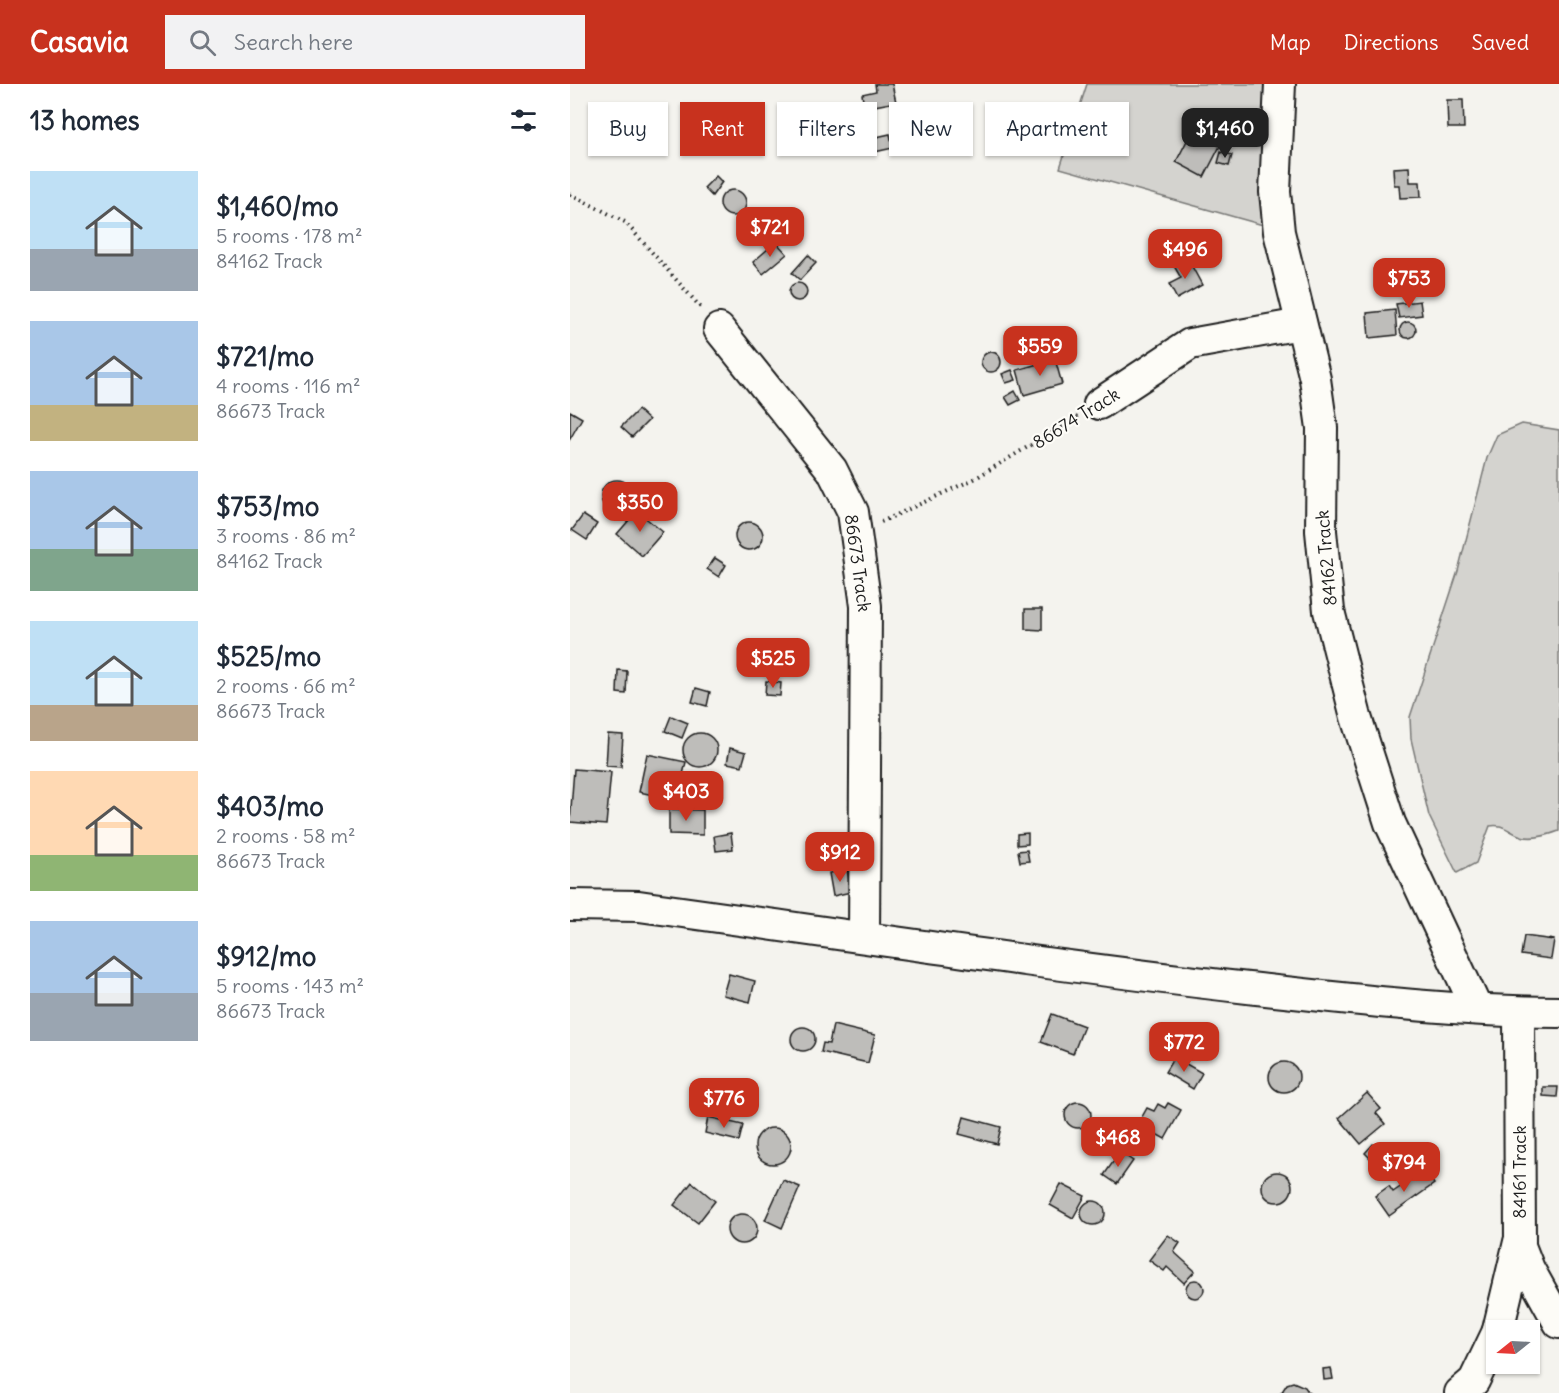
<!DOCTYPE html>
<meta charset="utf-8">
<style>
:root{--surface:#fff;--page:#f2f2f3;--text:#1f2937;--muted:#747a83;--accent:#c8321e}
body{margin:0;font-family:Delius,sans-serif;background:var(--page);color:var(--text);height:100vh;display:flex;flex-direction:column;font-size:22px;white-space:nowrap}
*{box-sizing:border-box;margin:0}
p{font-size:20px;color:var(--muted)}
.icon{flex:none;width:33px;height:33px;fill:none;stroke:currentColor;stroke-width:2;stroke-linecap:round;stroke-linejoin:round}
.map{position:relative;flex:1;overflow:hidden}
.details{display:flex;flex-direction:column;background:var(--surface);width:570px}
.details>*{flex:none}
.guide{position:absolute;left:18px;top:18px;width:570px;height:54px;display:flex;gap:12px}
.needle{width:39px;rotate:252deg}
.tools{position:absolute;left:916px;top:1236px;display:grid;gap:12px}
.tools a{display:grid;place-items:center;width:54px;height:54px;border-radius:0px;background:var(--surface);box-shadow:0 2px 4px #0004;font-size:30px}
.price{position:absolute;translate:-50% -51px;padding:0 14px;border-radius:12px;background:var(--accent);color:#fff;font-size:20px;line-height:39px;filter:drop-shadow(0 2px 3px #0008)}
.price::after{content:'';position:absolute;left:50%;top:36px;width:18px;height:14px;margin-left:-9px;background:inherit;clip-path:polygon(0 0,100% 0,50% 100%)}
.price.on{background:#222;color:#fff}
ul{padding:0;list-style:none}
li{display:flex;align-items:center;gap:18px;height:150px;padding:0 30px}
li span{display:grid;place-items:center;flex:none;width:168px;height:120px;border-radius:0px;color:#555}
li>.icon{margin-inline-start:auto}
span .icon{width:72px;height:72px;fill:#fffc;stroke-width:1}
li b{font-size:26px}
h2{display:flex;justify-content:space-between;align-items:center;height:72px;padding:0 30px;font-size:26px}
.pill{padding:0 21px;border-radius:0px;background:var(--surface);box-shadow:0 2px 4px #0004;font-size:21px;line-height:54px}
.pill.on{background:var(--accent);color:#fff}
header{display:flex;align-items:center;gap:36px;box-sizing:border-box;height:84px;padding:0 30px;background:var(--accent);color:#fff}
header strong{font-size:28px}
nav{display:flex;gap:33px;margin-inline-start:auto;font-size:21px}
.search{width:420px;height:54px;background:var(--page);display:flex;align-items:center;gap:15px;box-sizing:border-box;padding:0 21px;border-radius:0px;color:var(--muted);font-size:22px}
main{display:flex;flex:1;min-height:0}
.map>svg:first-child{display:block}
.green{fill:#d4d3cf;stroke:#787876;stroke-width:1.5}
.building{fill:#bebdba;stroke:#1c1c1c;stroke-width:1.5}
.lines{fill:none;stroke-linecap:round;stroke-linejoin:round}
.minor-casing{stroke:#1c1c1c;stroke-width:34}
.path{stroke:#1c1c1c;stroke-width:4;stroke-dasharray:1.5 4.5;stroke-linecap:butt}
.minor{stroke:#fdfcf7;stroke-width:30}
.labels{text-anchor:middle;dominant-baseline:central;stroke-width:4.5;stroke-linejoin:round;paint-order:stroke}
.street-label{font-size:18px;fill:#1c1c1c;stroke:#fdfcf7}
</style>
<header>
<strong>Casavia</strong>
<div class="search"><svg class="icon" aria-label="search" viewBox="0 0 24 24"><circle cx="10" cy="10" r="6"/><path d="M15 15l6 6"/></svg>Search here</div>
<nav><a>Map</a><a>Directions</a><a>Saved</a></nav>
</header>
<main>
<section class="details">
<h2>13 homes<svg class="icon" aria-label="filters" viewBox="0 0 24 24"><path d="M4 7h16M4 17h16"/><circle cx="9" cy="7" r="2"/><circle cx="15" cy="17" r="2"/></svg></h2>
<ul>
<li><span style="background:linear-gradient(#bfe0f5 65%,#9aa5b1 0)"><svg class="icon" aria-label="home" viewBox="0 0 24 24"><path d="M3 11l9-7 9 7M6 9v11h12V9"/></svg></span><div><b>$1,460/mo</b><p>5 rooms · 178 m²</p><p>84162 Track</p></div></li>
<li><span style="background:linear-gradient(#a9c7e8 70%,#c2b280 0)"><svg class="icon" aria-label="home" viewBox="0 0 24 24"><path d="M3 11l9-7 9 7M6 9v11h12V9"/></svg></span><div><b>$721/mo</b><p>4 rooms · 116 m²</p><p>86673 Track</p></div></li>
<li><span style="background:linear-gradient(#a9c7e8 65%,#7fa58c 0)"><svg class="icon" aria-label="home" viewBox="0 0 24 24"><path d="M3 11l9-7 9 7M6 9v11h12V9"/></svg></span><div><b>$753/mo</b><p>3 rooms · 86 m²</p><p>84162 Track</p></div></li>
<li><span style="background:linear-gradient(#bfe0f5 70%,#b9a48a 0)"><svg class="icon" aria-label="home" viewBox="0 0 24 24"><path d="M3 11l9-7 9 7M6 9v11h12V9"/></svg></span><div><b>$525/mo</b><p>2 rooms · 66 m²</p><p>86673 Track</p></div></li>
<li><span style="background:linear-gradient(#ffd9b3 70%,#8fb573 0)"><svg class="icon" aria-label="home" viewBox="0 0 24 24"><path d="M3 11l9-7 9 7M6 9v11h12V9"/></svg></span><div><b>$403/mo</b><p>2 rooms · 58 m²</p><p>86673 Track</p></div></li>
<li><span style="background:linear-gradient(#a9c7e8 60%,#9aa5b1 0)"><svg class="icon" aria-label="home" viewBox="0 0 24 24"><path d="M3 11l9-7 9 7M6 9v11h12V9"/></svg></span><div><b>$912/mo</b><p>5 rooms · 143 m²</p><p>86673 Track</p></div></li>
</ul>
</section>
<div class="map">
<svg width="989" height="1309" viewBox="0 0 989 1309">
<rect width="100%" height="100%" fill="#f4f3ee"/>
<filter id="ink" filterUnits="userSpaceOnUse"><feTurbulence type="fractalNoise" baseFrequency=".0167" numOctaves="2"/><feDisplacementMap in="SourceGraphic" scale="12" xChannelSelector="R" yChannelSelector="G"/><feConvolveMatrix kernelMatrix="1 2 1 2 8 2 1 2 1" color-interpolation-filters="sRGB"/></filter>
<g filter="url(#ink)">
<!-- green -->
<g class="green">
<polygon points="517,0 699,0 693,141 490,84"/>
<path d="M952,340L989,346V747C978,751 963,756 951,752C939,748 933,739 920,742L906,779L887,789L859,732L841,655L840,633L888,487L917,374L927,351Z"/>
</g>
<!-- building -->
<g class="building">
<polygon points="305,0 322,0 326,18 294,24 292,10 306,7"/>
<polygon points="877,16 893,16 894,44 878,44"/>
<polygon points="275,17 278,29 264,32 262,19"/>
<polygon points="622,47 650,62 634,93 606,78"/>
<polygon points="320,50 323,64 300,69 297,55"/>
<polygon points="651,68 662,71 659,82 648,79"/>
<polygon points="839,83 840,98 850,98 851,113 830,114 829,101 824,101 823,84"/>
<polygon points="146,92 152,98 142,112 134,104"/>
<circle cx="163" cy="119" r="13"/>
<polygon points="206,158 217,170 193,190 183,178"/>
<polygon points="238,171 246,179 230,196 222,189"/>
<polygon points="618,175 632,201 607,215 599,200 611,194 604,182"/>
<circle cx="228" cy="208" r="9"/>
<polygon points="850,217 852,231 829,234 826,220"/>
<polygon points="825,226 827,251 799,254 797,229"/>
<circle cx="838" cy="246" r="8"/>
<circle cx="421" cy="278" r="10"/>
<polygon points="485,275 492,300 454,311 447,286"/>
<polygon points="442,286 446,296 436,299 432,290"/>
<polygon points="445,307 450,316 440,321 435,313"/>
<polygon points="68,326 79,336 62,353 51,343"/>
<polygon points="0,327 12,334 0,355"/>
<circle cx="47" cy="412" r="16"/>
<polygon points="67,427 93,448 72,472 47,450"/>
<polygon points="13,431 27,440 17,456 2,446"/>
<circle cx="179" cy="452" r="14"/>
<polygon points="145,474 156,481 149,493 137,485"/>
<polygon points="455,525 472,525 472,546 455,545"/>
<polygon points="48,586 57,587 56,610 47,609"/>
<polygon points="196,597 211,599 210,612 195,611"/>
<polygon points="126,604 140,608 137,622 122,618"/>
<polygon points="101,632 118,639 112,654 95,647"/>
<circle cx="130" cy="666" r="17"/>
<polygon points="38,650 53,651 51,683 36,682"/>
<polygon points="160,664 176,668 172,682 157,679"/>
<polygon points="77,670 116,678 110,703 105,701 102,715 69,708"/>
<polygon points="4,685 41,688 36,741 0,738"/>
<polygon points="99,725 133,726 133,751 99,750"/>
<polygon points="161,749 163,765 146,767 144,752"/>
<polygon points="458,749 458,760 447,761 447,750"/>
<polygon points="457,766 459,777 450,778 448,767"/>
<polygon points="277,786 281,808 263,812 259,789"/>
<polygon points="954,852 984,856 981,875 951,871"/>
<polygon points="159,890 185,897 180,918 153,911"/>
<polygon points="482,930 514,942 503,970 471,958"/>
<polygon points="263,941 305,951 298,979 251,968 253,959 259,960"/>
<circle cx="233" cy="955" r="12"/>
<polygon points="604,973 632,989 623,1005 595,988"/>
<circle cx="714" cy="993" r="15"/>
<polygon points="973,1003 988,1003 987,1013 973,1012"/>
<polygon points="797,1009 811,1025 806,1029 815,1040 791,1060 769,1034"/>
<circle cx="508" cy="1031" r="13"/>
<polygon points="598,1019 611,1026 595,1055 568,1040 577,1024 584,1027 588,1020 595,1024"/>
<polygon points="138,1033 173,1041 169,1057 135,1049"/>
<polygon points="394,1033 431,1043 427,1060 389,1050"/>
<circle cx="203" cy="1062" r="18"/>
<polygon points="803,1060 814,1070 805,1079 795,1069"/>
<polygon points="550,1068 563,1077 547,1100 534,1091"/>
<polygon points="855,1086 864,1100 819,1132 805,1112 819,1102 823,1108"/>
<circle cx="707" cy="1103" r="15"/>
<polygon points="213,1096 230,1103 212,1144 195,1136"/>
<polygon points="122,1098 145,1117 128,1139 104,1121"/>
<polygon points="491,1100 515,1112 503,1134 480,1121"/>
<circle cx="523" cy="1129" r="12"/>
<circle cx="172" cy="1145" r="15"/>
<polygon points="598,1151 610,1159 604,1168 625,1187 614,1199 597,1183 594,1187 579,1176"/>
<circle cx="625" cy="1205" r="9"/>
<polygon points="761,1284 763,1295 754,1296 753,1285"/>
<polygon points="723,1298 735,1303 739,1309 711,1309 717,1300"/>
</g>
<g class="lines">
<!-- minor casing -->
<g class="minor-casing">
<g id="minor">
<polyline points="710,0 705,108 709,148 745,295 752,344 751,447 759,527 786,633 820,739 907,925"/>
<polyline points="149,245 262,386 283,428 296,522 294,853"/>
<polyline points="529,320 620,260 731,240"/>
<path d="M0,821L69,822C272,850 475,881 678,904C781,915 885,928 989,928"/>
<polyline points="949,928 950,1162 959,1185 989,1239"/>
<polyline points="928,1246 949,1158"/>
<polyline points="890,1309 904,1297 927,1249"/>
</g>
</g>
<!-- path -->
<g class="path">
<polyline points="0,110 55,138 133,226"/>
<polyline points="311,438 404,395 508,333"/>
</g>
<!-- minor -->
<use href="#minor" class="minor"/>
</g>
</g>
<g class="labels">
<!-- street labels -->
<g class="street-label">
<text transform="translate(506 334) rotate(-32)">86674 Track</text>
<text transform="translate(756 474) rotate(-95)">84162 Track</text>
<text transform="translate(288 479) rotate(82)">86673 Track</text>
<text transform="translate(949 1088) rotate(-90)">84161 Track</text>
</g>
</g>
</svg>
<div class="tools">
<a><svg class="needle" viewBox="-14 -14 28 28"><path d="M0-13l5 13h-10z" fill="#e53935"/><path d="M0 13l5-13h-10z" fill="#747a83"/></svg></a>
</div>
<b class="price on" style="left:655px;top:75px">$1,460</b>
<b class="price" style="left:200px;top:174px">$721</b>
<b class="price" style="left:615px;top:196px">$496</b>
<b class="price" style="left:839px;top:225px">$753</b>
<b class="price" style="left:470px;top:293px">$559</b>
<b class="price" style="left:70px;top:449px">$350</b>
<b class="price" style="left:203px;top:605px">$525</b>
<b class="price" style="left:116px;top:738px">$403</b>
<b class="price" style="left:270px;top:799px">$912</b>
<b class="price" style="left:614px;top:989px">$772</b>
<b class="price" style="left:154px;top:1045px">$776</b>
<b class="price" style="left:548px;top:1084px">$468</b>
<b class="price" style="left:834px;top:1109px">$794</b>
<div class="guide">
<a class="pill">Buy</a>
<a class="pill on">Rent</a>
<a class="pill">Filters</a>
<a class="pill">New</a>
<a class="pill">Apartment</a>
</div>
</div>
</main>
